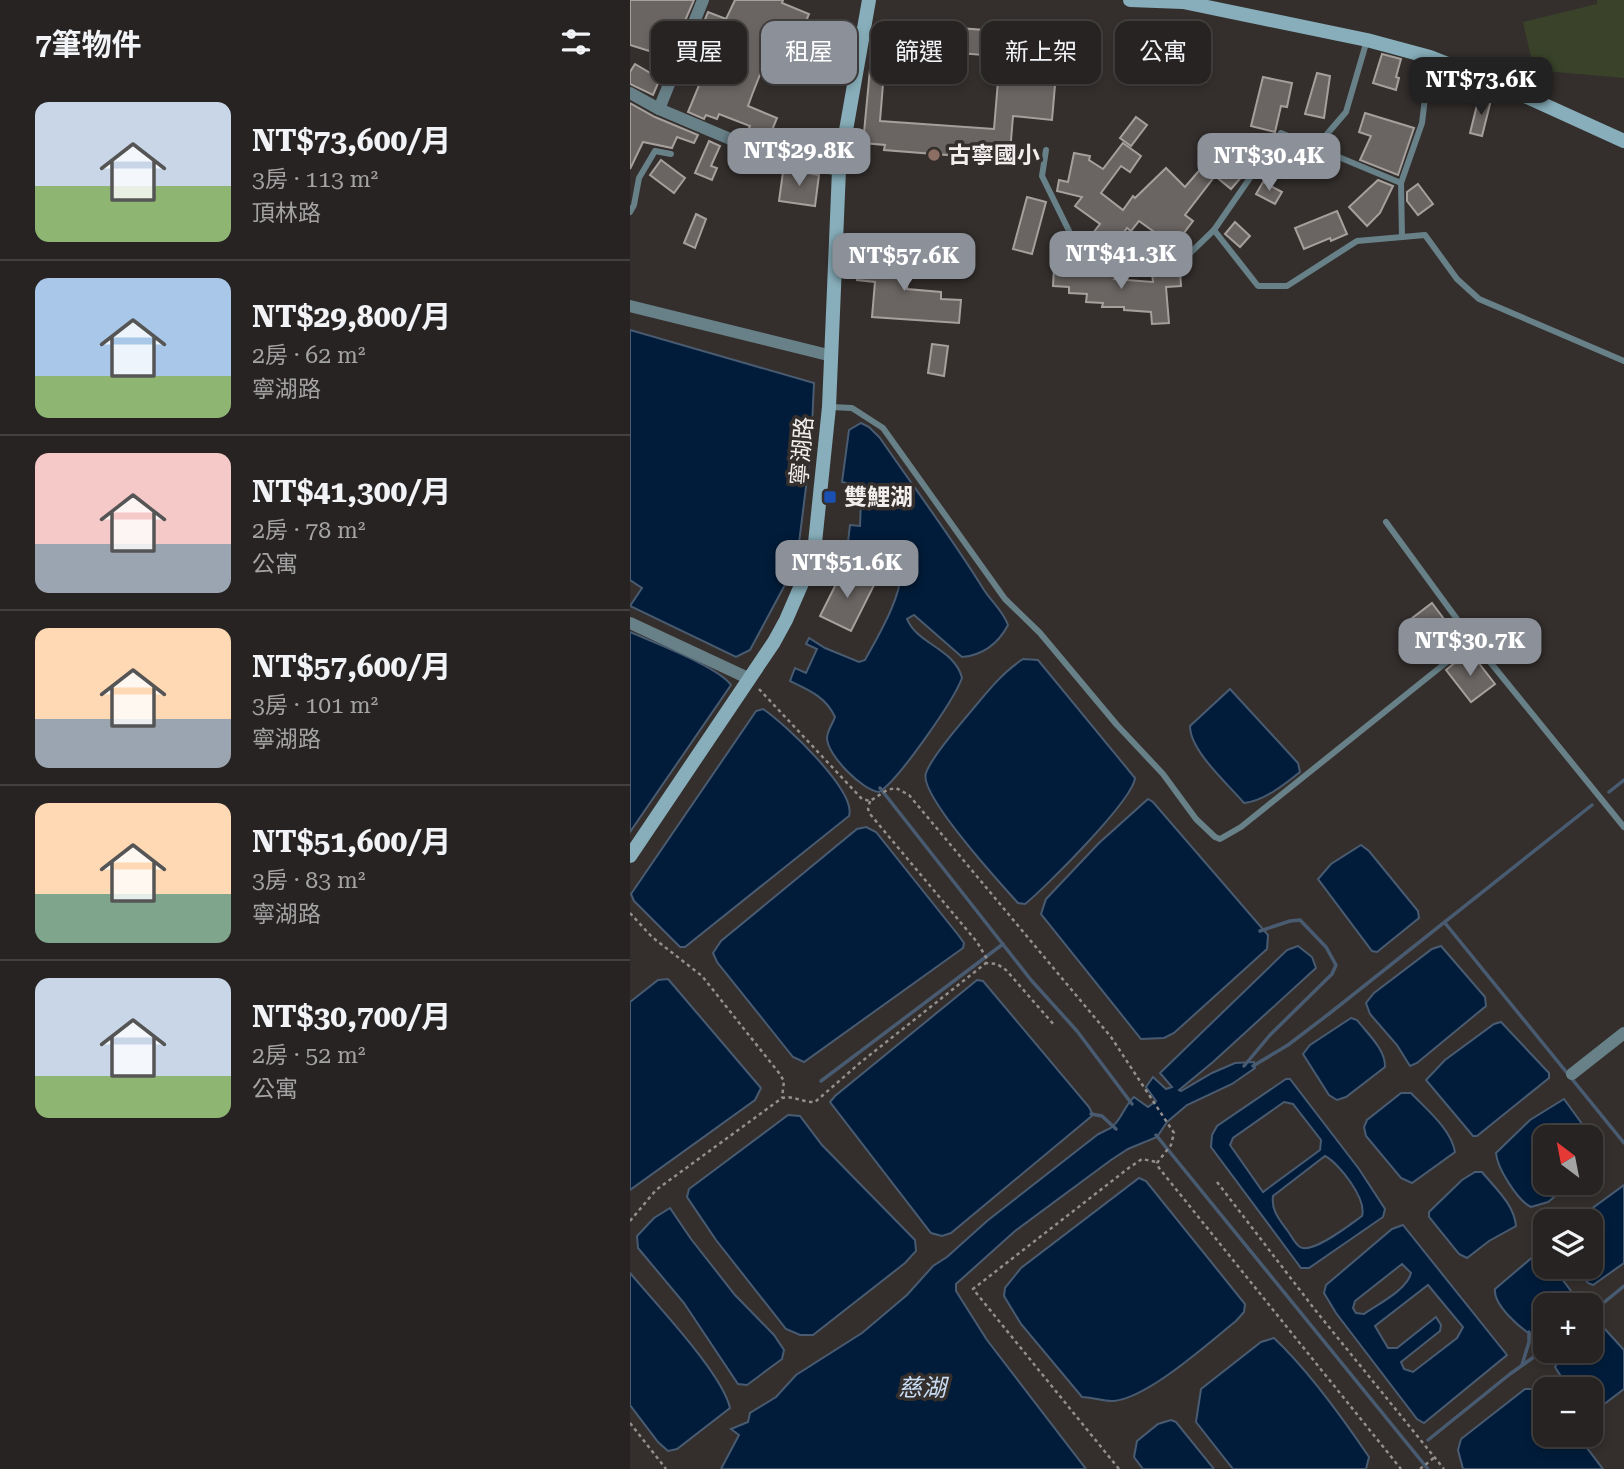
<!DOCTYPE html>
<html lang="zh-TW">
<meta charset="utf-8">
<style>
:root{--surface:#272322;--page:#2f2b2a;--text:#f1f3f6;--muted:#a4a4a5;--line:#434040;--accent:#8c9099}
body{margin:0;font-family:"Roboto Serif","Noto Sans TC",serif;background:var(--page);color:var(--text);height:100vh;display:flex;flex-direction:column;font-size:26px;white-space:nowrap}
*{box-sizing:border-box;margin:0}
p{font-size:23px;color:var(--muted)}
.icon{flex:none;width:38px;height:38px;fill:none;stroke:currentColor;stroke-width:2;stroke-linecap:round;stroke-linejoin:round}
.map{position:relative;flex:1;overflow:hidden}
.side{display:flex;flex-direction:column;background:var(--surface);width:630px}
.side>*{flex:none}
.guide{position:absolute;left:21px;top:21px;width:665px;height:63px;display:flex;gap:14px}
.needle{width:46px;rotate:328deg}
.fabs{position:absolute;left:903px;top:1125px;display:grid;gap:14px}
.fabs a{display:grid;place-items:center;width:70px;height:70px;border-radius:14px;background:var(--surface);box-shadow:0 4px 10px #0003,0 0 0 2px var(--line);font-size:35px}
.price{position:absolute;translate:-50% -60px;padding:0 16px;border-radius:14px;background:var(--accent);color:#fff;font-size:23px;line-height:46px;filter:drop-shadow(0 2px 4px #0008)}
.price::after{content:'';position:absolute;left:50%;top:42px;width:21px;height:16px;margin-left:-10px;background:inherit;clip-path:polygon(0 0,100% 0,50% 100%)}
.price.selected{background:#222;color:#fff}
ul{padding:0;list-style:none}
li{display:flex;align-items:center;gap:21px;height:175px;padding:0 35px}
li+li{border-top:2px solid var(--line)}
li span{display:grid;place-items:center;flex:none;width:196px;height:140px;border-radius:14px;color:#555}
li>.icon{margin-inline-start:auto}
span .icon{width:84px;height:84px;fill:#fffc;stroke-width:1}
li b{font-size:30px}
h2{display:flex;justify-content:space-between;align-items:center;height:84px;padding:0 35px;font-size:30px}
.pill{padding:0 24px;border-radius:14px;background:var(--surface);box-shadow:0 4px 10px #0003,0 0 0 2px var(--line);font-size:24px;line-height:63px}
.pill.selected{background:var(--accent);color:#fff}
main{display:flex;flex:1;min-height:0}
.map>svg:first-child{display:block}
.green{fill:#3a432a}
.water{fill:#011c3a;stroke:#495b70;stroke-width:2;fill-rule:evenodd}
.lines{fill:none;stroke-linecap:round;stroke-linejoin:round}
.stream{stroke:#495b70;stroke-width:3.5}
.building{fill:#6a6562;stroke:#a6a09d;stroke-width:2}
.path{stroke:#938f8d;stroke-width:2.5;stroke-dasharray:3.5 3.5;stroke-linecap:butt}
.lane{stroke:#688188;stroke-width:6}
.street{stroke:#688188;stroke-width:12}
.secondary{stroke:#87aeba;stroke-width:14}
.education-dot{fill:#8d6e63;stroke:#342f2d;stroke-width:2.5}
.transit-dot{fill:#1a4fb4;stroke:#342f2d;stroke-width:2.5}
.labels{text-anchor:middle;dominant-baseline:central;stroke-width:7;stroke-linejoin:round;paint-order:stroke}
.poi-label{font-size:23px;font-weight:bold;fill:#f1eeed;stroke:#342f2d;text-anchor:start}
.street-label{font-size:23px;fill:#f1eeed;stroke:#342f2d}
.water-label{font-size:24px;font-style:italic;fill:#c8dcf4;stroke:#342f2d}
</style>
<main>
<section class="side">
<h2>7筆物件<svg class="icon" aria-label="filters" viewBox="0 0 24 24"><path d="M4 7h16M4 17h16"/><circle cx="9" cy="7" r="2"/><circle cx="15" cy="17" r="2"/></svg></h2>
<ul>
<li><span style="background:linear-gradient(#c9d6e8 60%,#8fb573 0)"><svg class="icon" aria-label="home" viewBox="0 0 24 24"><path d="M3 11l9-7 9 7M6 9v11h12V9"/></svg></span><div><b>NT$73,600/月</b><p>3房 · 113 m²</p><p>頂林路</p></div></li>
<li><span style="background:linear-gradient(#a9c7e8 70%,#8fb573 0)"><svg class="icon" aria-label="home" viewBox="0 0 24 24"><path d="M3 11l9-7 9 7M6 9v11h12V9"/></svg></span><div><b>NT$29,800/月</b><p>2房 · 62 m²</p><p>寧湖路</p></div></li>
<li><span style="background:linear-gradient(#f6c9c9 65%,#9aa5b1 0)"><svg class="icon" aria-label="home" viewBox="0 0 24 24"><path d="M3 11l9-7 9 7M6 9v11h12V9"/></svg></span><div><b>NT$41,300/月</b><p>2房 · 78 m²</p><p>公寓</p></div></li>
<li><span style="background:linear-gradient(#ffd9b3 65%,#9aa5b1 0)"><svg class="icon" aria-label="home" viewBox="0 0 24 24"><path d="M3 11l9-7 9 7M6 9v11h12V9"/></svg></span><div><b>NT$57,600/月</b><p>3房 · 101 m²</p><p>寧湖路</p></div></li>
<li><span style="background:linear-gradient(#ffd9b3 65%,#7fa58c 0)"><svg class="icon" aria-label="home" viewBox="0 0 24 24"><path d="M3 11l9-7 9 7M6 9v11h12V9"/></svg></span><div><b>NT$51,600/月</b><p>3房 · 83 m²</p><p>寧湖路</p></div></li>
<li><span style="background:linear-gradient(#c9d6e8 70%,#8fb573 0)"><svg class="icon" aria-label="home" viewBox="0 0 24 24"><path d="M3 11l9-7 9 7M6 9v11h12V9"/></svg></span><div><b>NT$30,700/月</b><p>2房 · 52 m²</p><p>公寓</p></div></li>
</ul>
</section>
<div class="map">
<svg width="994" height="1469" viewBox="0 0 994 1469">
<rect width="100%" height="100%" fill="#342f2d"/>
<!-- green -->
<polygon class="green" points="967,0 994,0 994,78 904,70 893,22 967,4"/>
<!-- water -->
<g class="water">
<polygon points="0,330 184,383 181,447 166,567 155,563 149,577 157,581 120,650 106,657 0,606 12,588 0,580"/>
<path d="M231,423L239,427L250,438C285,489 322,538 354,590C362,602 373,611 378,625C368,644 354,655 332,657L284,615L277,619C287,644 325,649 332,678C324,700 268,781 249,792C233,791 197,755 197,738C197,731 203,723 205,717C196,697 179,690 160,681L165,668L176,673L187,649L176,644L179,638L195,648L229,662L235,660C247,638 274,593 270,570L218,542L220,525L230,526L231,499L221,497L222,484L212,482L219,430Z"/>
<path d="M0,632C22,642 89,667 101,685L0,832Z"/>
<path d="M393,659L408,660L505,778C503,800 415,888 395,904L388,903C371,884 288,794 296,773C301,758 326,729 337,716C354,696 371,673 393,659Z"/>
<path d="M600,689L668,763L670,772C655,784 634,801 614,803C598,784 560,751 560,726Z"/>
<path d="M133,709C154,723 227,791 219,816L55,947H50L4,901L1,894L120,720L126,711Z"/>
<polygon points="518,799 523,802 638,935 637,949 544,1033 534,1038 511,1039 411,914 416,899 469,843"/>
<polygon points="236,827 246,832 329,936 334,943 333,948 174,1062 163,1057 87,962 83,953 91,941 227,829"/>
<polygon points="731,845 739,851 788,911 789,918 747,952 742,951 688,879 701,864"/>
<path d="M668,946L682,957L686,968L583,1062L549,1090L551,1091L582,1073L605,1063L624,1062L625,1068L602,1084L557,1105L537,1122L527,1137L498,1149L481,1160L385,1231L326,1284V1291L357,1340L456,1469H91L109,1435L101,1429L118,1422L120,1413L146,1397L166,1375L232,1333L277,1295L303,1266L317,1257L357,1221L467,1135C471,1132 479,1130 483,1126C492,1118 495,1105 504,1097L518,1107L526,1101L516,1087L523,1077L536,1089L542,1087L530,1073L657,950Z"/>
<polygon points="811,946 855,997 856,1006 787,1063 780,1066 767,1045 740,1014 736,1003 744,993 802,949"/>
<polygon points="38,979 131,1088 125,1100 0,1190 0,1002 28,980"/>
<polygon points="347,980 353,981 459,1107 463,1115 321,1233 312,1236 301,1233 200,1102 205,1096"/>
<path d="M721,1018L727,1020C737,1033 756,1050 755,1067L716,1097L707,1100L699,1095L673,1054L680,1045Z"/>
<polygon points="871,1022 919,1073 919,1078 847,1136 843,1136 796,1080 815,1060 864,1024"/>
<path d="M656,1079H660L729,1169L755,1209L753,1217L679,1268H671L581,1147L582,1135L587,1126ZM654,1102L663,1104L691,1140L690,1150L633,1192L600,1145L603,1138ZM695,1156C709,1163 737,1199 732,1216C722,1223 682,1255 670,1247C665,1244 661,1235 657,1230C649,1219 641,1210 643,1196Z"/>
<path d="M771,1093H781C797,1110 821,1129 825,1152L782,1183L771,1178L736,1136L734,1127L737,1120Z"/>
<path d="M934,1099L971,1150V1158L961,1167V1138H915V1183H941L918,1202L901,1207C888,1201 867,1168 866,1153L900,1120Z"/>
<polygon points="158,1115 170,1116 192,1145 285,1240 286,1251 275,1263 183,1335 170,1335 156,1329 86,1240 57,1197 59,1189"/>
<path d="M845,1172H852C865,1188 884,1204 886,1226L859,1241L837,1258L829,1254L799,1217V1212L832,1180Z"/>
<path d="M509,1178L516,1181L615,1304L614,1312L606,1321C577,1344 519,1397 484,1401C475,1402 462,1397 452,1397L391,1324L374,1296L375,1288L391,1268Z"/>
<polygon points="994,1185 994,1263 963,1285 958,1283 946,1267 961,1267 961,1222 945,1221"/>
<polygon points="40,1208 61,1239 105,1295 144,1335 154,1350 152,1359 117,1385 108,1384 54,1303 8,1248 7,1236 24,1218"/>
<path d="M773,1225L877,1355L794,1423L787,1419L706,1313L694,1293L696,1285L762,1229ZM772,1264L781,1273C777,1290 748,1304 734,1314L726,1313L723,1308L725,1301ZM798,1285L833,1327L827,1338L783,1372L774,1369L771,1362L810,1331L811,1325L806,1317L767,1348H758L745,1326Z"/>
<path d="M911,1253L915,1257V1267H923L947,1299L943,1305L915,1306V1329L903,1336C890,1328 863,1305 865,1289L905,1255Z"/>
<path d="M0,1273C25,1303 92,1373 100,1408L47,1449L38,1451L28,1442L0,1405Z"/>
<path d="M974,1328L994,1350V1389L961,1414V1390L939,1389L925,1367C932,1353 946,1351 961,1351V1338Z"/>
<path d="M644,1338C679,1371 712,1417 739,1457L736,1469H603L566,1422L571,1389L631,1342Z"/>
<polygon points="895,1389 905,1389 915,1398 915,1435 947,1435 973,1469 833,1469 828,1450 831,1439"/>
<polygon points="541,1420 546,1422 584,1469 513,1469 504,1457 507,1441 528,1424"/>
</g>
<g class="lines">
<!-- stream -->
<g class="stream">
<polyline points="250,788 401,980 447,1031 502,1104"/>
<polyline points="979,792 994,780"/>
<polyline points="815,923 994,1143"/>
<polyline points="614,1066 640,1035 702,974 706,965 696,947 670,920 660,921 630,931"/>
<polyline points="623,1066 658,1045 700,1013 962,805"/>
<polyline points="191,1081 373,944"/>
<polyline points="461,1114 472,1116 486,1129"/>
<polyline points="526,1135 798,1469"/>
<polyline points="961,1313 994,1286"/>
<polyline points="892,1365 899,1342 899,1332"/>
<polyline points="798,1440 880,1374 915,1349"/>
</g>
</g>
<!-- building -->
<g class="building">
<polygon points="0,0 64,0 23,95 0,84 0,72 5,64 22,74 29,54 0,45"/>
<polygon points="105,0 153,0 152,3 179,14 165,48 176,52 168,74 135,62 122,95 118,106 147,118 136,145 121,138 124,132 118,130 120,126 89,114 87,119 76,115 74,119 58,112 72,78 88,83 99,56 81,49 70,72 56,66 78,12 96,19"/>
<polygon points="400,22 422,23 421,57 398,56"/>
<polygon points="265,23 367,31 365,56 256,47 250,121 364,129 370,57 388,58 386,81 413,84 414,62 427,62 422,120 383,116 380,153 355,151 354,158 254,150 255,145 233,143 244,27 264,29"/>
<polygon points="752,54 771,59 766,77 769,78 766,90 743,83"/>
<polygon points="561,59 578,61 576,82 558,80"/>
<polygon points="687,73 700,76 694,118 675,114"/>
<polygon points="633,77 662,83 657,107 651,106 645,132 621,126"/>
<polygon points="849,97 861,100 852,136 840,133"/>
<polygon points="0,103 25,117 68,135 64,143 47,137 42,148 13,142 0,169"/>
<polygon points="735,113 784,128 768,175 730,160 741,136 729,132"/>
<polygon points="506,117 517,125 501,146 490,138"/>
<polygon points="172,136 188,139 186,146 201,149 199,159 169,154"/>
<polygon points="79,141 90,146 81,166 87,168 82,180 65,173"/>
<polygon points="493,143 511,156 500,172 491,166 471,193 493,210 503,196 505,198 536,168 555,187 586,151 614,174 601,189 585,176 555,215 563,221 544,246 509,221 501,231 497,228 483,247 474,240 465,249 456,242 470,224 445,206 452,197 427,191 429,180 438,182 444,153 460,156 459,160 473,169"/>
<polygon points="31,160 55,178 44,193 20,175"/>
<polygon points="166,171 189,175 185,206 149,201 153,172 165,173"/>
<polygon points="748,180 763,186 750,213 737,226 719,207"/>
<polygon points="633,182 652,192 645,204 626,194"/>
<polygon points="788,184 803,204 788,215 777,201 777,192"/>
<polygon points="397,197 416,202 402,254 383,249"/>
<polygon points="707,211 717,234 701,241 700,238 674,249 665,228"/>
<polygon points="66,214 76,219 65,248 54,243"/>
<polygon points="605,222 620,236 610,247 595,234"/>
<polygon points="229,256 280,259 277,289 311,292 311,299 331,300 329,323 242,317 245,282 227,280"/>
<polygon points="424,268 455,268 455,273 485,274 484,279 523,282 522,273 550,271 551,286 536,287 539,323 522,324 521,312 494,310 494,307 472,307 473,303 456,302 457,294 439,293 439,287 423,286"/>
<polygon points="302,344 318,346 314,376 298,373"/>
<polygon points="213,570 244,585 221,631 190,616"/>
<polygon points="802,603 820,627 824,625 835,640 809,661 797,646 800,643 781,619"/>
<polygon points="833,656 841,667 848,662 865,684 841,702 816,670"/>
</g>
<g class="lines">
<!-- path -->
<g class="path">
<polyline points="129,689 232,799 240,801 257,790 266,788 279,795 481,1037 544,1133 541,1145 527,1163 529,1168 771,1469"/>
<polyline points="240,801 238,809 240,814 347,942 357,959 356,963 367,964 376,970 425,1026"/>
<polyline points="0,913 22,937 72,976 149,1073 154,1081 152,1098"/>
<polyline points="587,1182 686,1311 814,1469"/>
<path d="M0,1221L26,1190L152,1098C163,1095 174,1103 185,1102L231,1062L356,963"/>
<polyline points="0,1423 36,1469"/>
<polyline points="489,1469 343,1289 500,1167 512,1159 526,1162"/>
<polyline points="790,1469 805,1457"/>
</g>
<!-- lane -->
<g class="lane">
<polyline points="685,148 716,112 737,40"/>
<polyline points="416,150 412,176 441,235 464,257 553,260 584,230 628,286 657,286 727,241 795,235 827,279 849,299 994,361"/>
<polyline points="0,212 4,205 9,178 25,151 41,154"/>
<polyline points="584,230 651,133 771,183"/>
<polyline points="772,237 771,183 792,123 800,57"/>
<polyline points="200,407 222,408 253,428 375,599 410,633 487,725 533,774 566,819 585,837 590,839 611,827 843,641"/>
<polyline points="756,522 843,641 994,827"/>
</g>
<!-- street -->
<g class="street">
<polyline points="0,93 29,109 145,158 209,170"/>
<polyline points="29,109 73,0"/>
<polyline points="0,306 202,356"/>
<polyline points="0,623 120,679"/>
<polyline points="942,1074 994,1033"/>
</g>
<!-- secondary -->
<g class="secondary">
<polyline points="500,0 553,2 737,40 800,57 866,83 994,141"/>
<polyline points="0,856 144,642 156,620 179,567 185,543 199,407 209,170 239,0"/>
</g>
</g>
<!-- markers -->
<circle class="education-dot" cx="304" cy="155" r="7"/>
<rect class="transit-dot" x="193" y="490" width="14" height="14" rx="3.5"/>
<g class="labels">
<!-- poi labels -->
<g class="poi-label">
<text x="318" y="155">古寧國小</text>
<text x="214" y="497">雙鯉湖</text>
</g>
<!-- street labels -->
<g class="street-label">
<text transform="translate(172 451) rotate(-85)">寧湖路</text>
</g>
<!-- water labels -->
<g class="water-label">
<text x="292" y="1388">慈湖</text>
</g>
</g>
</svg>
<div class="fabs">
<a><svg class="needle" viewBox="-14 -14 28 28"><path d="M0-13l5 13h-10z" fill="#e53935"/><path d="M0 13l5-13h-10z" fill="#a4a4a5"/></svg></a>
<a><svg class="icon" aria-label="layers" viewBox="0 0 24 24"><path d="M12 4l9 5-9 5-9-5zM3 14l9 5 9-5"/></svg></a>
<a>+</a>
<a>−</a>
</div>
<b class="price selected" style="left:851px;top:117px">NT$73.6K</b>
<b class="price" style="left:169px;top:188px">NT$29.8K</b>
<b class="price" style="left:639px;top:193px">NT$30.4K</b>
<b class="price" style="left:491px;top:291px">NT$41.3K</b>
<b class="price" style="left:274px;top:293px">NT$57.6K</b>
<b class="price" style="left:217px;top:600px">NT$51.6K</b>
<b class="price" style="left:840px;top:678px">NT$30.7K</b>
<div class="guide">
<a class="pill">買屋</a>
<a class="pill selected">租屋</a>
<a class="pill">篩選</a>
<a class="pill">新上架</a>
<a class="pill">公寓</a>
</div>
</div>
</main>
